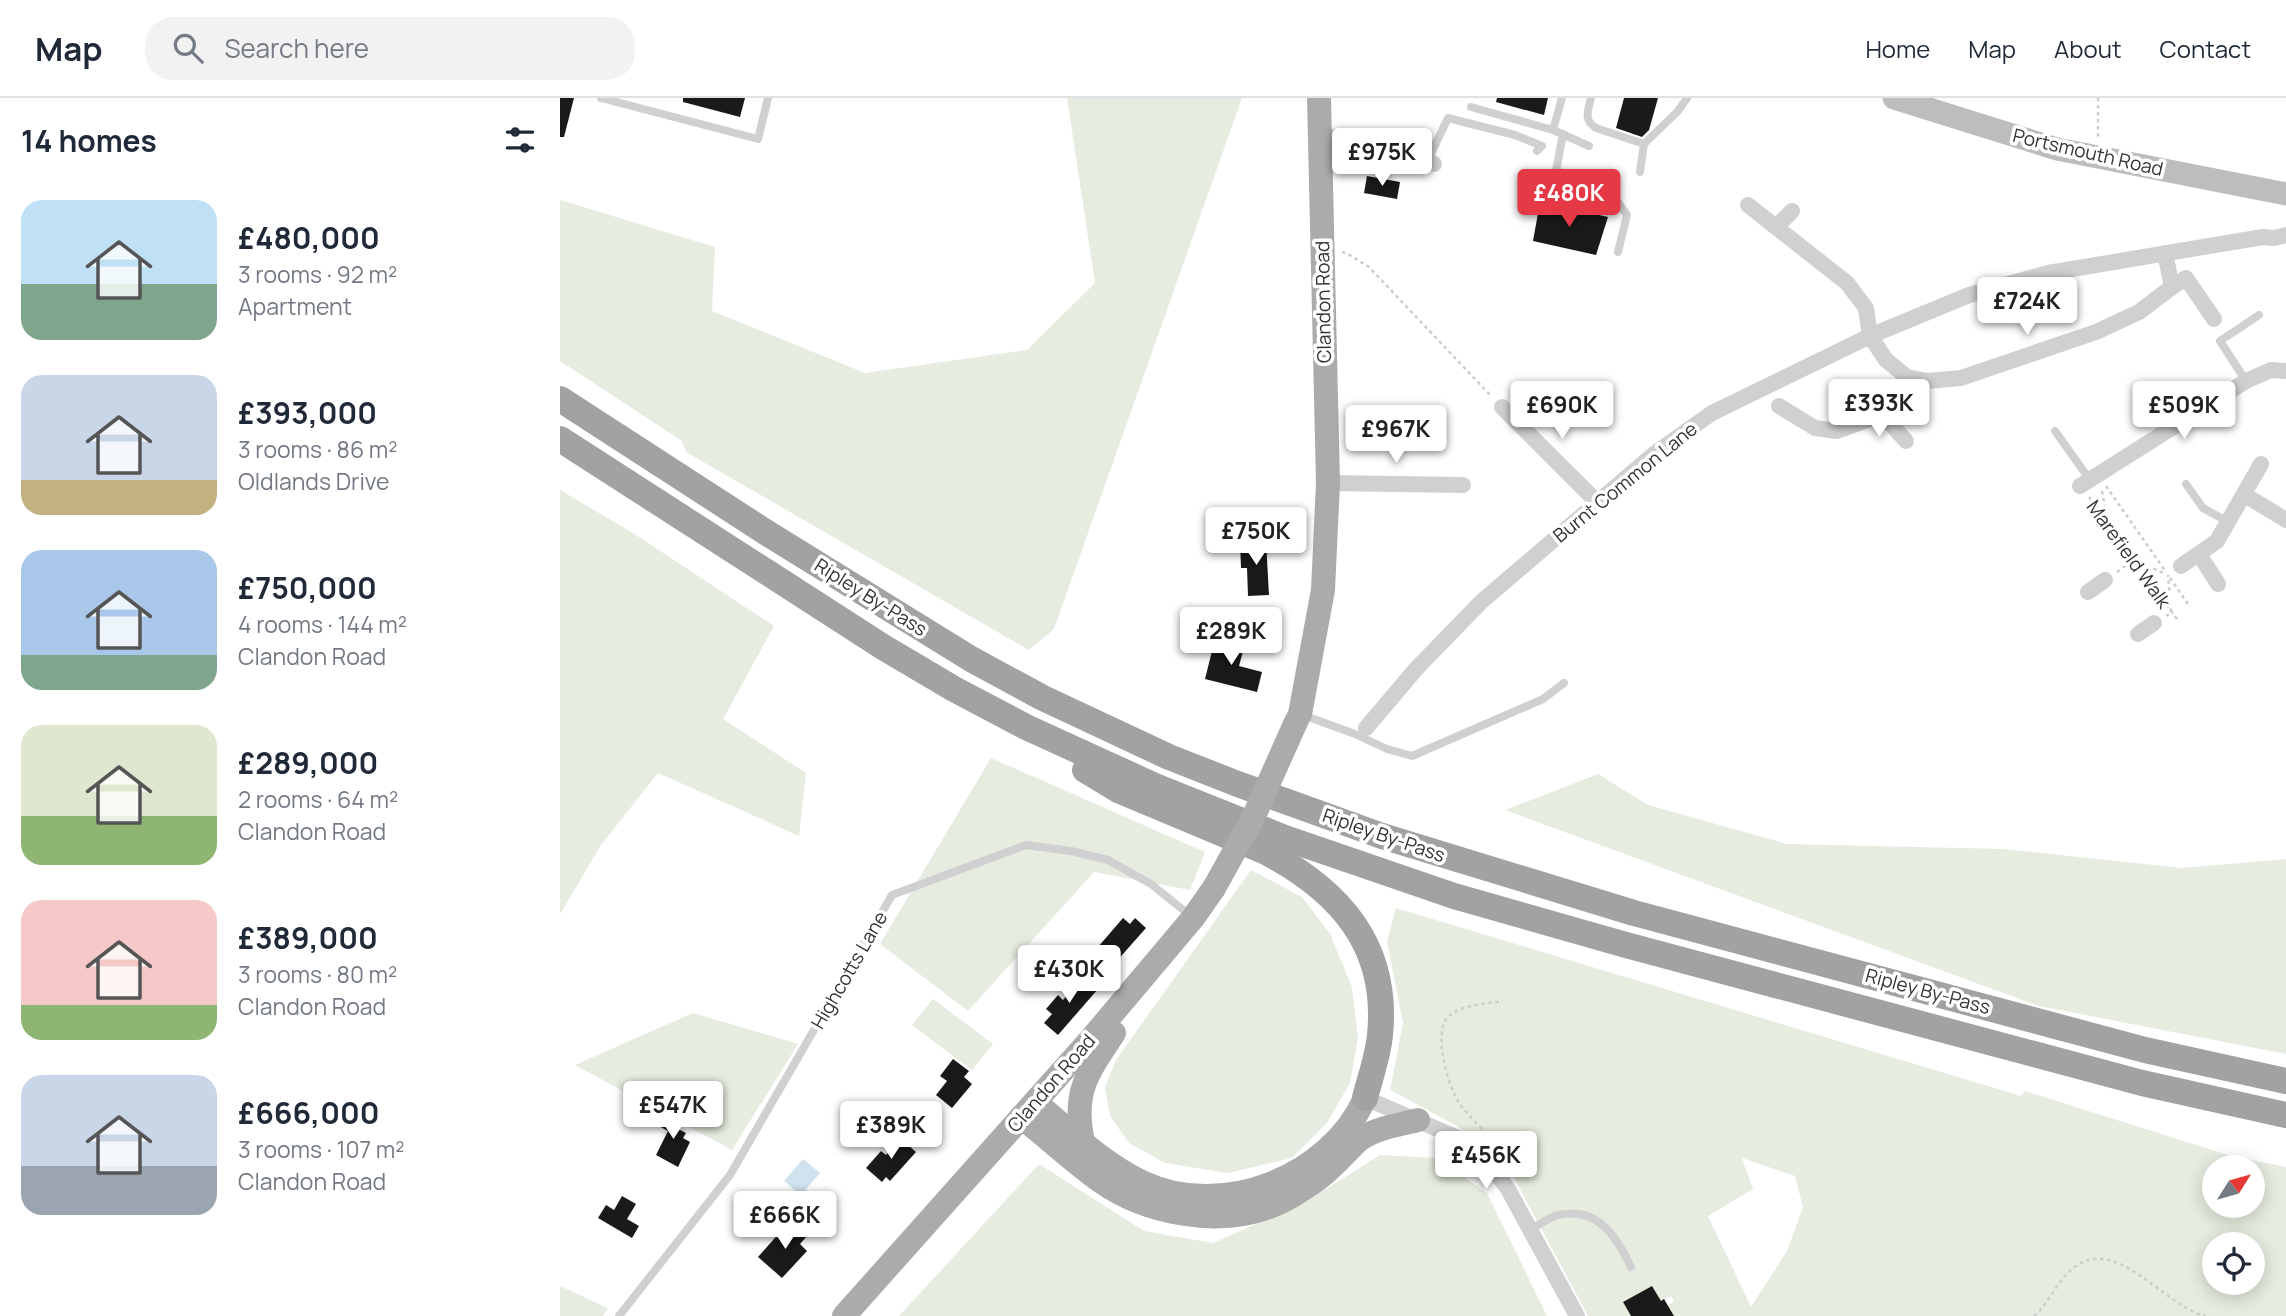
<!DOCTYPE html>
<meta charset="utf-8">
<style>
:root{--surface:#fff;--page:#f2f2f3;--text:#1f2937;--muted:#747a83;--line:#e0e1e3;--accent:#e63946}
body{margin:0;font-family:Manrope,sans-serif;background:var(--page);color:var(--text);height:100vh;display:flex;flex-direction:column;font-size:26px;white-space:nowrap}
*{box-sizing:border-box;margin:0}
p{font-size:23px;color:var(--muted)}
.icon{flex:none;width:38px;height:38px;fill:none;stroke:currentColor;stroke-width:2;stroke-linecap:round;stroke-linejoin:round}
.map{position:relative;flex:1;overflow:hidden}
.sheet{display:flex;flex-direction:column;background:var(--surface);width:560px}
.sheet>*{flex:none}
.needle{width:46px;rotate:53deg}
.tools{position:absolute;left:1642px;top:1057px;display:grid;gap:14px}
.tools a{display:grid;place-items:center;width:63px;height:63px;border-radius:50%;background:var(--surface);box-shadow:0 4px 18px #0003;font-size:35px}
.price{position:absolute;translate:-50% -60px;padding:0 16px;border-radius:7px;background:#fff;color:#222;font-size:23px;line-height:46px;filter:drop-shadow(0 2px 4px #0008)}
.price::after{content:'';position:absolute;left:50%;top:42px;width:21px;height:16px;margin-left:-10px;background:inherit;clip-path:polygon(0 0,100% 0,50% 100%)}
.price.current{background:var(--accent);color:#fff}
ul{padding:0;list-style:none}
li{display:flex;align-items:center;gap:21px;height:175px;padding:0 21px}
li span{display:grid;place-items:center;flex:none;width:196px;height:140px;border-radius:21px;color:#555}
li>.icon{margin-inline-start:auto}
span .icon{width:84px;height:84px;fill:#fffc;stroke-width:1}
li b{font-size:30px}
h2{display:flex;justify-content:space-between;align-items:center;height:84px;padding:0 21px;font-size:30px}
header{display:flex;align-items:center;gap:42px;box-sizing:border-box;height:98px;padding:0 35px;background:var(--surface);border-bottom:2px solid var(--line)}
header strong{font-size:33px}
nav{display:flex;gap:38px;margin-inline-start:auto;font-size:24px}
.search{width:490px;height:63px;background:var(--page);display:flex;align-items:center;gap:18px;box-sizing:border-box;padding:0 24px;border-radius:28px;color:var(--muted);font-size:26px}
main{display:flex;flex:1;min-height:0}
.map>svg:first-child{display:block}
.green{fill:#e6ecdf;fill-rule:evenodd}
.water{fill:#cfe2ee}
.building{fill:#1a1a1a}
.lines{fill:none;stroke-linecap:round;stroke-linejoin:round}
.path{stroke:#cdcdcd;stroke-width:2.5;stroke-dasharray:3.5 3.5;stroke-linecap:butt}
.service{stroke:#d0d0d0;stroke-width:8}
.minor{stroke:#d0d0d0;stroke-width:16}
.secondary{stroke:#bdbdbd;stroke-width:23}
.primary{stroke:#ababab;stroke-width:24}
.trunk{stroke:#a2a2a2;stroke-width:26}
.primary-bridge{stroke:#ababab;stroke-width:24}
.labels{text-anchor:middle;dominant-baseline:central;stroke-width:7;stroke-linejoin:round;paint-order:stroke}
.street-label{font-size:19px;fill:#333;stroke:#fff}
</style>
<header>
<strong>Map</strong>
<div class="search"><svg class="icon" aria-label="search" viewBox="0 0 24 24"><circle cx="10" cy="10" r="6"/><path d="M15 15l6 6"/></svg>Search here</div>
<nav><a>Home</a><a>Map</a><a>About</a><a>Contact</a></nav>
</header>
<main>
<section class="sheet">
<h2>14 homes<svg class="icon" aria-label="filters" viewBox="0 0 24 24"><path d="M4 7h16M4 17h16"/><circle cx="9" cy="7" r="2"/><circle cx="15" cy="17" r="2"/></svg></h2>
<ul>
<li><span style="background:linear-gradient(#bfe0f5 60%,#7fa58c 0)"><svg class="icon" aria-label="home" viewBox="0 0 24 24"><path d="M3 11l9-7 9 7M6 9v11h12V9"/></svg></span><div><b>£480,000</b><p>3 rooms · 92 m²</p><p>Apartment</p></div></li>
<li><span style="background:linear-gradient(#c9d6e8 75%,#c2b280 0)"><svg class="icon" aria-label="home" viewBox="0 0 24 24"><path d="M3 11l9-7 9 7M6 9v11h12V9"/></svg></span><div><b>£393,000</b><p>3 rooms · 86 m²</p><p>Oldlands Drive</p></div></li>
<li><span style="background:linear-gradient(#a9c7e8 75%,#7fa58c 0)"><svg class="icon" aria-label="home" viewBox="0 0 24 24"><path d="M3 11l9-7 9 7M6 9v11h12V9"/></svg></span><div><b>£750,000</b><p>4 rooms · 144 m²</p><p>Clandon Road</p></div></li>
<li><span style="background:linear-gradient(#dfe7d0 65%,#8fb573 0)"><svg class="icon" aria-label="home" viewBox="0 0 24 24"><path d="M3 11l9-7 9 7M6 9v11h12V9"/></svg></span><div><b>£289,000</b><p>2 rooms · 64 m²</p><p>Clandon Road</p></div></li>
<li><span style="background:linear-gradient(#f6c9c9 75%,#8fb573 0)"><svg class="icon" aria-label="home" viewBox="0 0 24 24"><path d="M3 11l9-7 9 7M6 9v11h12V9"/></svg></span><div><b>£389,000</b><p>3 rooms · 80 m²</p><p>Clandon Road</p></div></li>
<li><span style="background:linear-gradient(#c9d6e8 65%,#9aa5b1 0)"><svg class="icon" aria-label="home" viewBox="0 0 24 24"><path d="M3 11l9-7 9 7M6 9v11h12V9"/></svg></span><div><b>£666,000</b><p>3 rooms · 107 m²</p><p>Clandon Road</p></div></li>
</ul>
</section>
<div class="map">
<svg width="1726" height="1218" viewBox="0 0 1726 1218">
<rect width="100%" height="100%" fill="#fff"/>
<!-- green -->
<g class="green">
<polygon points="507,0 682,0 494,531 469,552 126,354 122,343 0,263 0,102 155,149 152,213 305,275 467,252 535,185"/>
<polygon points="0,392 73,435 214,528 163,621 246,675 239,738 98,675 41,747 0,816"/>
<polygon points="431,660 645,754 630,792 534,774 408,913 320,846"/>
<polygon points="1038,676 1088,707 1227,746 1443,751 1622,770 1726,761 1726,956 1479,908 945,712"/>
<polygon points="691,772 742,799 770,836 792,889 798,940 790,985 767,1025 732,1060 668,1075 605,1065 569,1045 550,1018 545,989 556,962"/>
<path d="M836,810L1461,998L1465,993L1668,1057L1726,1069V1218H1114L1108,1207L1114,1204L1111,1198L1101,1203L1092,1188L1063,1204L1071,1218H1028L946,1065L899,1029L830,992L843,925L827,843ZM1182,1060L1235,1078L1243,1109L1227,1153L1191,1209L1148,1118L1193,1091ZM1654,1069H1692V1108H1654ZM1654,1146H1692V1185H1654Z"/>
<polygon points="373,901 433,946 412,972 352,927"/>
<polygon points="133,915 238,946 172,1052 15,967"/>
<polygon points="820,1057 876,1060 927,1095 987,1218 339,1218 479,1066 584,1133 653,1145 744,1105"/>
<polygon points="0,1188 48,1210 43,1218 0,1218"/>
</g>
<!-- water -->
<polygon class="water" points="243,1061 260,1075 241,1097 224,1083"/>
<!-- building -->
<g class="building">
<polygon points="0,0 14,0 4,39 0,39"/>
<polygon points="123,0 185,0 180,19 123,4"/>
<polygon points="937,0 988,0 984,17 936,4"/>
<polygon points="1064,0 1098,0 1089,32 1082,39 1056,30"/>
<polygon points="807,78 840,84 837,101 804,95"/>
<polygon points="980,104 1048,119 1036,157 973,143"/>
<polygon points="706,443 709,497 688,498 687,470 681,470 680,444"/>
<polygon points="655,541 684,549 679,568 702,574 697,594 645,581"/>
<polygon points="563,820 570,826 575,820 586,830 555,865 538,849"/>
<polygon points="524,878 538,891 498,937 484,925 492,916 486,911 498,897 503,902"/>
<polygon points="393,961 409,973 404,979 412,986 392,1010 376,997 387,983 380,978"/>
<polygon points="106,1014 122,1023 118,1031 126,1035 123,1040 130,1044 118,1069 96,1057 108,1033 99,1028"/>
<polygon points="341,1041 356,1054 330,1083 326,1079 322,1084 306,1070 321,1053 326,1057"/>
<polygon points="62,1098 76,1106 67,1121 79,1128 72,1140 38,1120 46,1107 54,1112"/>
<polygon points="234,1126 247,1138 240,1146 247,1153 222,1180 198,1159 222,1132 226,1135"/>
<polygon points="1092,1188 1101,1203 1104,1201 1114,1218 1071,1218 1063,1204"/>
</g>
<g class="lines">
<!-- path -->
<g class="path">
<polyline points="1538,0 1538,40"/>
<polyline points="782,154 788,156 809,169 932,299"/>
<polyline points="1546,388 1606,474"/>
<polyline points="1542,393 1548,424"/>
<polyline points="1529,399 1619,524"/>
<polyline points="1557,474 1573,462 1606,476"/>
<polyline points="1610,480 1630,509"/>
<polyline points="1606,518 1611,515 1608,477"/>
<path d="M929,1048L931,1042C922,1029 908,1018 899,1005C888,987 871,932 890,917C905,906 926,906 943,903"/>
<path d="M1474,1218C1490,1204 1498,1180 1516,1168C1558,1138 1606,1210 1646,1218"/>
</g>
<!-- service -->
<g class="service">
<polyline points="41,0 198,41 208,0"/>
<polyline points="1002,0 993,32 1029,48"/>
<path d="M1031,0C1028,13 1023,22 1036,30L1084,46L1080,74"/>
<polyline points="911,9 993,32"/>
<polyline points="1003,36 996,73 1050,93 1067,117 1058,154"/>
<polyline points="1084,46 1118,13 1127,0"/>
<polyline points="867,64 888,20 955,37 982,48 977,53"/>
<polyline points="1686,283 1660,243 1699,217"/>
<polyline points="1495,333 1530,382"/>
<polyline points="1626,386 1643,410 1668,424"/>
<polyline points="743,617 795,636 827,651 852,658 983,601 1004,585"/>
<path d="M970,1132C978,1128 989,1119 998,1117C1039,1108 1056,1139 1071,1169"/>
<polyline points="59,1218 170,1077 332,797 466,747 511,753 548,762 591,786 632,819"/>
</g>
<!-- minor -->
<g class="minor">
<polyline points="760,36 874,66"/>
<polyline points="1188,107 1287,185 1306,210 1310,238 1326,262 1347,279 1367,283 1401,280 1536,234 1579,214 1612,189 1605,155"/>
<polyline points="1216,129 1232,113"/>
<polyline points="1612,189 1626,180 1654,221"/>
<polyline points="1219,308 1255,330 1277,333 1317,318 1347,279"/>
<polyline points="942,309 1037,404"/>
<polyline points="1321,315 1346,343"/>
<polyline points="768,385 903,387"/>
<polyline points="1520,388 1686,283 1711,272 1726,273"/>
<polyline points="1685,397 1726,422"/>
<polyline points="1639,456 1658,486"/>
<polyline points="1621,468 1657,443 1701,366"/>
<polyline points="1528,494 1545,482"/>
<polyline points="1578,536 1594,525"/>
<polyline points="806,630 856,571 921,504 1094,356 1152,315 1310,238 1409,197 1488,175 1703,139 1714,140 1726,137"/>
<polyline points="805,1000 898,1040 934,1072 948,1091 1017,1218"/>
</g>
<!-- secondary -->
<polyline class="secondary" points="1334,0 1497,51 1726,96"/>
<!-- primary -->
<g class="primary">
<polyline points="735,626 740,616 763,492 768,385 759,0"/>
<path d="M475,1004C509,1032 542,1065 582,1084C662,1122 770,1079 805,1000"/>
<path d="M461,1019C488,1040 513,1064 540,1083C585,1115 656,1129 709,1109C724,1104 738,1095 751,1086C770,1074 782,1058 798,1043C814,1030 839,1027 858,1022"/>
<path d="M523,1044C512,993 528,975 554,935"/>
<polyline points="284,1218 531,941 633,820 654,790"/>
</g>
<!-- trunk -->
<g class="trunk">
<polyline points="0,301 207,435 411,561 483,600 609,659 675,685 822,738 1074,815 1585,952 1726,983"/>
<polyline points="0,341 323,549 394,591 466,629 595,688 725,740 894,798 1066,847 1582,985 1726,1017"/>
<path d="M525,672L558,692L706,754C780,793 829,848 820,937C818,958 810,980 805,1000"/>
</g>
<!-- primary-bridge -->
<polyline class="primary-bridge" points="654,790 694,718 735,626"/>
</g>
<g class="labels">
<!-- street labels -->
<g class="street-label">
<text transform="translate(1528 54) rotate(13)">Portsmouth Road</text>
<text transform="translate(763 204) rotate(-91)">Clandon Road</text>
<text transform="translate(1065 384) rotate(-39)">Burnt Common Lane</text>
<text transform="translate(1569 456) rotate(54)">Marefield Walk</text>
<text transform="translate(311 499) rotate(32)">Ripley By-Pass</text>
<text transform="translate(824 737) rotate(19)">Ripley By-Pass</text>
<text transform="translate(289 872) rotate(-60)">Highcotts Lane</text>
<text transform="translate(1368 893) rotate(15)">Ripley By-Pass</text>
<text transform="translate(491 985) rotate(-49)">Clandon Road</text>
</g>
</g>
</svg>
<div class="tools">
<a><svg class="needle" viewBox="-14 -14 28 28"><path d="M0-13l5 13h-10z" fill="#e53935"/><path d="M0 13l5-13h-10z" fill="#747a83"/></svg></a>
<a><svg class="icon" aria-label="locate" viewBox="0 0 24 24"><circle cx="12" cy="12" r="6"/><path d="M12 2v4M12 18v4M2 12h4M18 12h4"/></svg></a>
</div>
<b class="price" style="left:822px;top:90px">£975K</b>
<b class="price current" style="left:1009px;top:131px">£480K</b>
<b class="price" style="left:1467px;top:239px">£724K</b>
<b class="price" style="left:1319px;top:341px">£393K</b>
<b class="price" style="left:1002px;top:343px">£690K</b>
<b class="price" style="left:1624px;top:343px">£509K</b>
<b class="price" style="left:836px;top:367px">£967K</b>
<b class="price" style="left:696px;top:469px">£750K</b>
<b class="price" style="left:671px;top:569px">£289K</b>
<b class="price" style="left:509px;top:907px">£430K</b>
<b class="price" style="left:113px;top:1043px">£547K</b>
<b class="price" style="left:331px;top:1063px">£389K</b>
<b class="price" style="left:926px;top:1093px">£456K</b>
<b class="price" style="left:225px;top:1153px">£666K</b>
</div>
</main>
